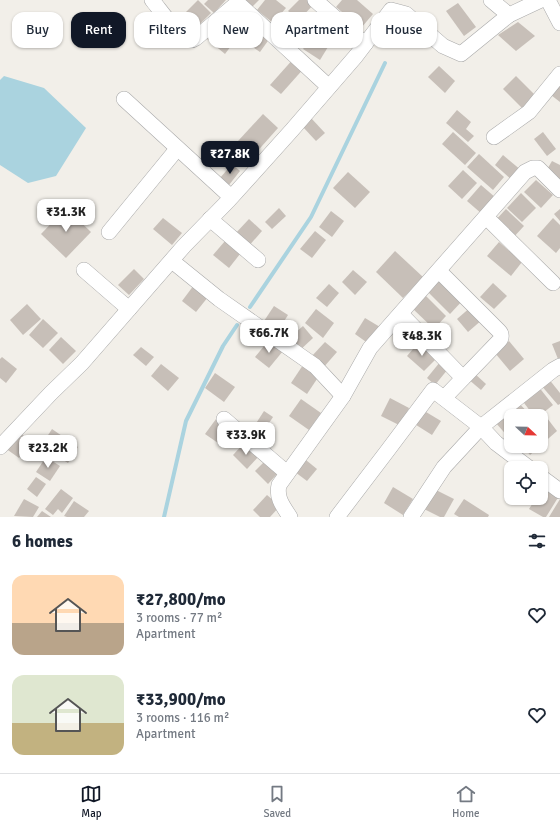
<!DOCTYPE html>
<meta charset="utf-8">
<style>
:root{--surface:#fff;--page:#f2f2f3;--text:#1f2937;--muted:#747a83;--line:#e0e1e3;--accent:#111827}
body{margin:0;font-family:Signika,sans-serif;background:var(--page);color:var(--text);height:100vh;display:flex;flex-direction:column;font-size:15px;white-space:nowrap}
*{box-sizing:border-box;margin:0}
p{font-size:13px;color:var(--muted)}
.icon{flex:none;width:22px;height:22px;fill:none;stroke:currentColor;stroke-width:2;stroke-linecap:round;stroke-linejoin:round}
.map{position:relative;height:517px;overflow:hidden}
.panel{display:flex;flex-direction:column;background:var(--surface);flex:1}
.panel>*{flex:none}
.banner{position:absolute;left:12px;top:12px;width:536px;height:36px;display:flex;gap:8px}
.needle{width:26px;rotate:112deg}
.buttons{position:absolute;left:504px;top:409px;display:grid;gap:8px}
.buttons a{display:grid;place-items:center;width:44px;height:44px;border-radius:8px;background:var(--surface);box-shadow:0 1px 3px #0004;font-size:20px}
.price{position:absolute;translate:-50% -34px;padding:0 9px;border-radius:8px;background:#fff;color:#222;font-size:13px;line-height:26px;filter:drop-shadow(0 1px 2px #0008)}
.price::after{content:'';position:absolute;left:50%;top:24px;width:12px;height:9px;margin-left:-6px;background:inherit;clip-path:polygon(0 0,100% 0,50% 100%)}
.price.on{background:var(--accent);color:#fff}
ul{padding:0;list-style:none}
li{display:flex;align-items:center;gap:12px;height:100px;padding:0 12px}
li span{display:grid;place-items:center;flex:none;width:112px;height:80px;border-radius:12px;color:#555}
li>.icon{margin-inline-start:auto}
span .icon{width:48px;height:48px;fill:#fffc;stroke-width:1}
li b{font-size:17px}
h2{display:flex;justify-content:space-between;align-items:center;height:48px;padding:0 12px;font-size:17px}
.tag{padding:0 14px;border-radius:12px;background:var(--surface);box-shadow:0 1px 3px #0004;font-size:14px;line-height:36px}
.tag.on{background:var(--accent);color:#fff}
.tab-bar{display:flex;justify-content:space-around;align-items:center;height:56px;border-top:1px solid var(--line);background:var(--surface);font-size:11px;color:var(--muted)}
.tab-bar a{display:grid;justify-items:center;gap:2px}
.tab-bar .on{color:var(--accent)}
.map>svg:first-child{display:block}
.water{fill:#aad3df}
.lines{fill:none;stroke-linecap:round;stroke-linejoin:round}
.stream{stroke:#aad3df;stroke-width:4}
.building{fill:#c7bfb8}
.street-casing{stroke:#a9a9a9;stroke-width:16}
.street{stroke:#fff;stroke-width:15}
</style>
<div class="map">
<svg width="560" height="517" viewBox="0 0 560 517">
<rect width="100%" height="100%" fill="#f2efe9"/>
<!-- water -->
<polygon class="water" points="4,76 44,88 86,128 56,176 28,183 0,165 0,80"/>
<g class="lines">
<!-- stream -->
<g class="stream">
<polyline points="250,307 311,217 385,63"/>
<polyline points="164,517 186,421 223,346 237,325"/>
</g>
</g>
<!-- building -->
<g class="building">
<polygon points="198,0 211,13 192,32 179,19"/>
<polygon points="208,0 226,0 214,13 204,4"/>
<polygon points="245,0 259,0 252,7"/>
<polygon points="265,0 276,0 286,8 273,23 257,10"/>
<polygon points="299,0 313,0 315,3 299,20 288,11"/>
<polygon points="342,0 357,0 373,14 361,28 336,7"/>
<polygon points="458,3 476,27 464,36 446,11"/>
<polygon points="232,9 249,21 237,37 221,24"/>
<polygon points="288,12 312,31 325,15 338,26 324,43 310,33 301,44 277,25"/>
<polygon points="518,22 535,36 516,51 498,35"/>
<polygon points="255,27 270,38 260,52 245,42"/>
<polygon points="216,28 234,42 225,54 207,39"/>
<polygon points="312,37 328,47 320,60 303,49"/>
<polygon points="295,57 306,66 281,94 270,85"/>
<polygon points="439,66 455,81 445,93 428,77"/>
<polygon points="516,76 535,95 522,108 503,89"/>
<polygon points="560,85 560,102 551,95"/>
<polygon points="457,110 471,122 466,129 474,136 468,142 446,123"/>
<polygon points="263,114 278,128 254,155 238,141"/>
<polygon points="311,118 325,133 316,141 302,126"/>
<polygon points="453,132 476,153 465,165 442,144"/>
<polygon points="543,132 556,149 547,156 534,139"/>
<polygon points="479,154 504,177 493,190 467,167"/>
<polygon points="503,155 522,171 513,181 495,165"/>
<polygon points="552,161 560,165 560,182 545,173"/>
<polygon points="232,164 240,171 229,185 220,178"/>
<polygon points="463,170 477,183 462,199 448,186"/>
<polygon points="348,172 370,192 355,208 333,188"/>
<polygon points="536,180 553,195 541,208 524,192"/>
<polygon points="481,185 496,198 482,214 467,201"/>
<polygon points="521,193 536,208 522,222 507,208"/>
<polygon points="66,208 91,232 66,258 41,234"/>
<polygon points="279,208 286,216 272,229 265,222"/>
<polygon points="506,209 524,226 511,240 493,223"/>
<polygon points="560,209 560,221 554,214"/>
<polygon points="331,211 344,221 332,237 319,227"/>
<polygon points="163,218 182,233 172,245 153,229"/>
<polygon points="553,218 560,225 560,248 556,253 537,236"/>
<polygon points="249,219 262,231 248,247 234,235"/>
<polygon points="315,231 326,240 312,258 300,249"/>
<polygon points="225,241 240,254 229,268 213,255"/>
<polygon points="499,242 522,262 511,276 487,256"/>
<polygon points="395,251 423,277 403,298 376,272"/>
<polygon points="134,269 144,279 129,295 118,285"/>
<polygon points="353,270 367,282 355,295 342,282"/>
<polygon points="441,278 463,300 450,314 428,292"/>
<polygon points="493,283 507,296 494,309 480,297"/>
<polygon points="329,284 339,293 327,307 316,298"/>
<polygon points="194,285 208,297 196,312 182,301"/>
<polygon points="425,295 446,316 434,329 412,308"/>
<polygon points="27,304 41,319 23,335 10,320"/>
<polygon points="274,306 288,315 276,334 262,324"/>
<polygon points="472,306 483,319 468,332 457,319"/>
<polygon points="316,309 334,323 323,338 305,323"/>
<polygon points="365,318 380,327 369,344 355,334"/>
<polygon points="43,319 58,333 43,348 29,335"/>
<polygon points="303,326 313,338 298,352 287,340"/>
<polygon points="61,337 76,351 63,364 49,350"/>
<polygon points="269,340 283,351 269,368 255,357"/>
<polygon points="509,341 524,359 510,371 495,353"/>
<polygon points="560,341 560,358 558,359 552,344"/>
<polygon points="325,342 337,352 323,368 311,357"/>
<polygon points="419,342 437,358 424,371 407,356"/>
<polygon points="141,347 154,357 146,366 133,355"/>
<polygon points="2,357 17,369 6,383 0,378 0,359"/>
<polygon points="440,362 448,369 435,385 427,378"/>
<polygon points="161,364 179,378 168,391 151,376"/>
<polygon points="303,365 319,376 307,394 291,383"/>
<polygon points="215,373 235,387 224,402 205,388"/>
<polygon points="474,373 486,384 481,390 468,379"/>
<polygon points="548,378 560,393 560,404 558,405 540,384"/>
<polygon points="538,386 553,405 539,416 534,416 521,399"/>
<polygon points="390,398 409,408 401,426 381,416"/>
<polygon points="301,399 321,413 309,430 289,416"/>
<polygon points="518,402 531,416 511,416 511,440 495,422"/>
<polygon points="421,409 441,421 432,435 413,423"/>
<polygon points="264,411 273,417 260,437 251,431"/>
<polygon points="547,418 557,431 541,445 541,423"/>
<polygon points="216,419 229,427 218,443 205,434"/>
<polygon points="52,429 78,447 68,463 41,446"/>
<polygon points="16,431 31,440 19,458 5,448"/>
<polygon points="245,442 259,456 247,469 233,455"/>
<polygon points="523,446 540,446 530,455"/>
<polygon points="301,456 317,469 307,481 291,469"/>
<polygon points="46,457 60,466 50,481 36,472"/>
<polygon points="265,461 278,473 268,484 255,471"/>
<polygon points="36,477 46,484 37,497 27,489"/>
<polygon points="543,486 559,496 546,517 543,517 529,509 536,498 541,498 541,489"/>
<polygon points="393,487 413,499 403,515 384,503"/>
<polygon points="61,489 73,498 62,513 58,509 53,515 45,509"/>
<polygon points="434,489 454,499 444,517 440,517 424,509"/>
<polygon points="267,495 280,506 270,517 260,517 253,510"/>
<polygon points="24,499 39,507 33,517 14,516"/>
<polygon points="464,499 489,515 488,517 459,517 454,514"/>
<polygon points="560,499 560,517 549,517"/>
<polygon points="74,501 89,511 84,517 67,517 64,516"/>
<polygon points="42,511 51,517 37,517"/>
</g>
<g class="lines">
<!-- street casing -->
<g class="street-casing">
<g id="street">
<path d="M152,0C162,12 178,37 192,40L196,38L235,5L241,6L329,87"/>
<polyline points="315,0 365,44"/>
<polyline points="491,0 509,15 541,0"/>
<polyline points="548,0 560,23"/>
<polyline points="124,99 231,197"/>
<polyline points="494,137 529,112 560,74"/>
<polyline points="486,217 553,283"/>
<polyline points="210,219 258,260"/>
<polyline points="109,232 177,149"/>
<polyline points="172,261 219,299 315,366 343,396"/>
<polyline points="84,270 129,309"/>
<path d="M439,271L499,331C502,334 502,338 499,341L444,398"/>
<polyline points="401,314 463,378"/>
<polyline points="224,419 287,473"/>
<polyline points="0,447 51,393 82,363 184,246 229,200 292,130 356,56 391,10 406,14 443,46 461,54 509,15"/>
<polyline points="541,477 560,491"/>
<path d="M290,517C283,506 276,498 279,485L343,396L370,348L525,172L533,168H538L560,190"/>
<polyline points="337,517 388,450 433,390 481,427 496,443 529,468"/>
<polyline points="411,517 444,467 481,427 553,370 560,366"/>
</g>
</g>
<!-- street -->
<use href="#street" class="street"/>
</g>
</svg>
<div class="buttons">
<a><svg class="needle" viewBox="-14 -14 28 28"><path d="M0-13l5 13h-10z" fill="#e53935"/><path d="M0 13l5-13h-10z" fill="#747a83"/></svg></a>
<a><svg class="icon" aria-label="locate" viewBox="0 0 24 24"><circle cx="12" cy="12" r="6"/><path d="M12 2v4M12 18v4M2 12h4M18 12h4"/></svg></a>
</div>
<b class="price on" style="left:230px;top:175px">₹27.8K</b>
<b class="price" style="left:66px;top:233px">₹31.3K</b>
<b class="price" style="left:269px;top:354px">₹66.7K</b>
<b class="price" style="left:422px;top:357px">₹48.3K</b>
<b class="price" style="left:246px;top:456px">₹33.9K</b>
<b class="price" style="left:48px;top:469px">₹23.2K</b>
<div class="banner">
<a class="tag">Buy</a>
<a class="tag on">Rent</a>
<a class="tag">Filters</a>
<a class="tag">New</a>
<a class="tag">Apartment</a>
<a class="tag">House</a>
</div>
</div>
<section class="panel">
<h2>6 homes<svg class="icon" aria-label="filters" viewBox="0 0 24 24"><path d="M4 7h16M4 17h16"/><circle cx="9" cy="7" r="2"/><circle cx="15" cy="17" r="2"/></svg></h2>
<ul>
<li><span style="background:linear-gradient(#ffd9b3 60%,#b9a48a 0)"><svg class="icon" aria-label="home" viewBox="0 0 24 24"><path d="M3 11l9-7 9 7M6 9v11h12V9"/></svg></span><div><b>₹27,800/mo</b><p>3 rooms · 77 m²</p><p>Apartment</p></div><svg class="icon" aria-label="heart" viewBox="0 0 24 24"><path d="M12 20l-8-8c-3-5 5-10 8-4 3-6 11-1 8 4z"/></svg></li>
<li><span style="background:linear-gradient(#dfe7d0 60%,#c2b280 0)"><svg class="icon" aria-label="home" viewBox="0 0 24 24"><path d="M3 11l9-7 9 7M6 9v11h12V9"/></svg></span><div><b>₹33,900/mo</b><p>3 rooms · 116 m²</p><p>Apartment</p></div><svg class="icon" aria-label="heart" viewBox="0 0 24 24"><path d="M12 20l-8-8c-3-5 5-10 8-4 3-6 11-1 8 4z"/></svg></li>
</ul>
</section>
<nav class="tab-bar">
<a class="on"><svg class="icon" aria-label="map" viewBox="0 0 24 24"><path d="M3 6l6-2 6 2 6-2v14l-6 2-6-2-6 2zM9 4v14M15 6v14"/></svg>Map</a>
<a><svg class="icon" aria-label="saved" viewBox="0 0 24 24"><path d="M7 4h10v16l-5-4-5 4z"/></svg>Saved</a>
<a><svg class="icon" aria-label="home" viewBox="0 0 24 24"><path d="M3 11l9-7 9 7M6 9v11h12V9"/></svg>Home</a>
</nav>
